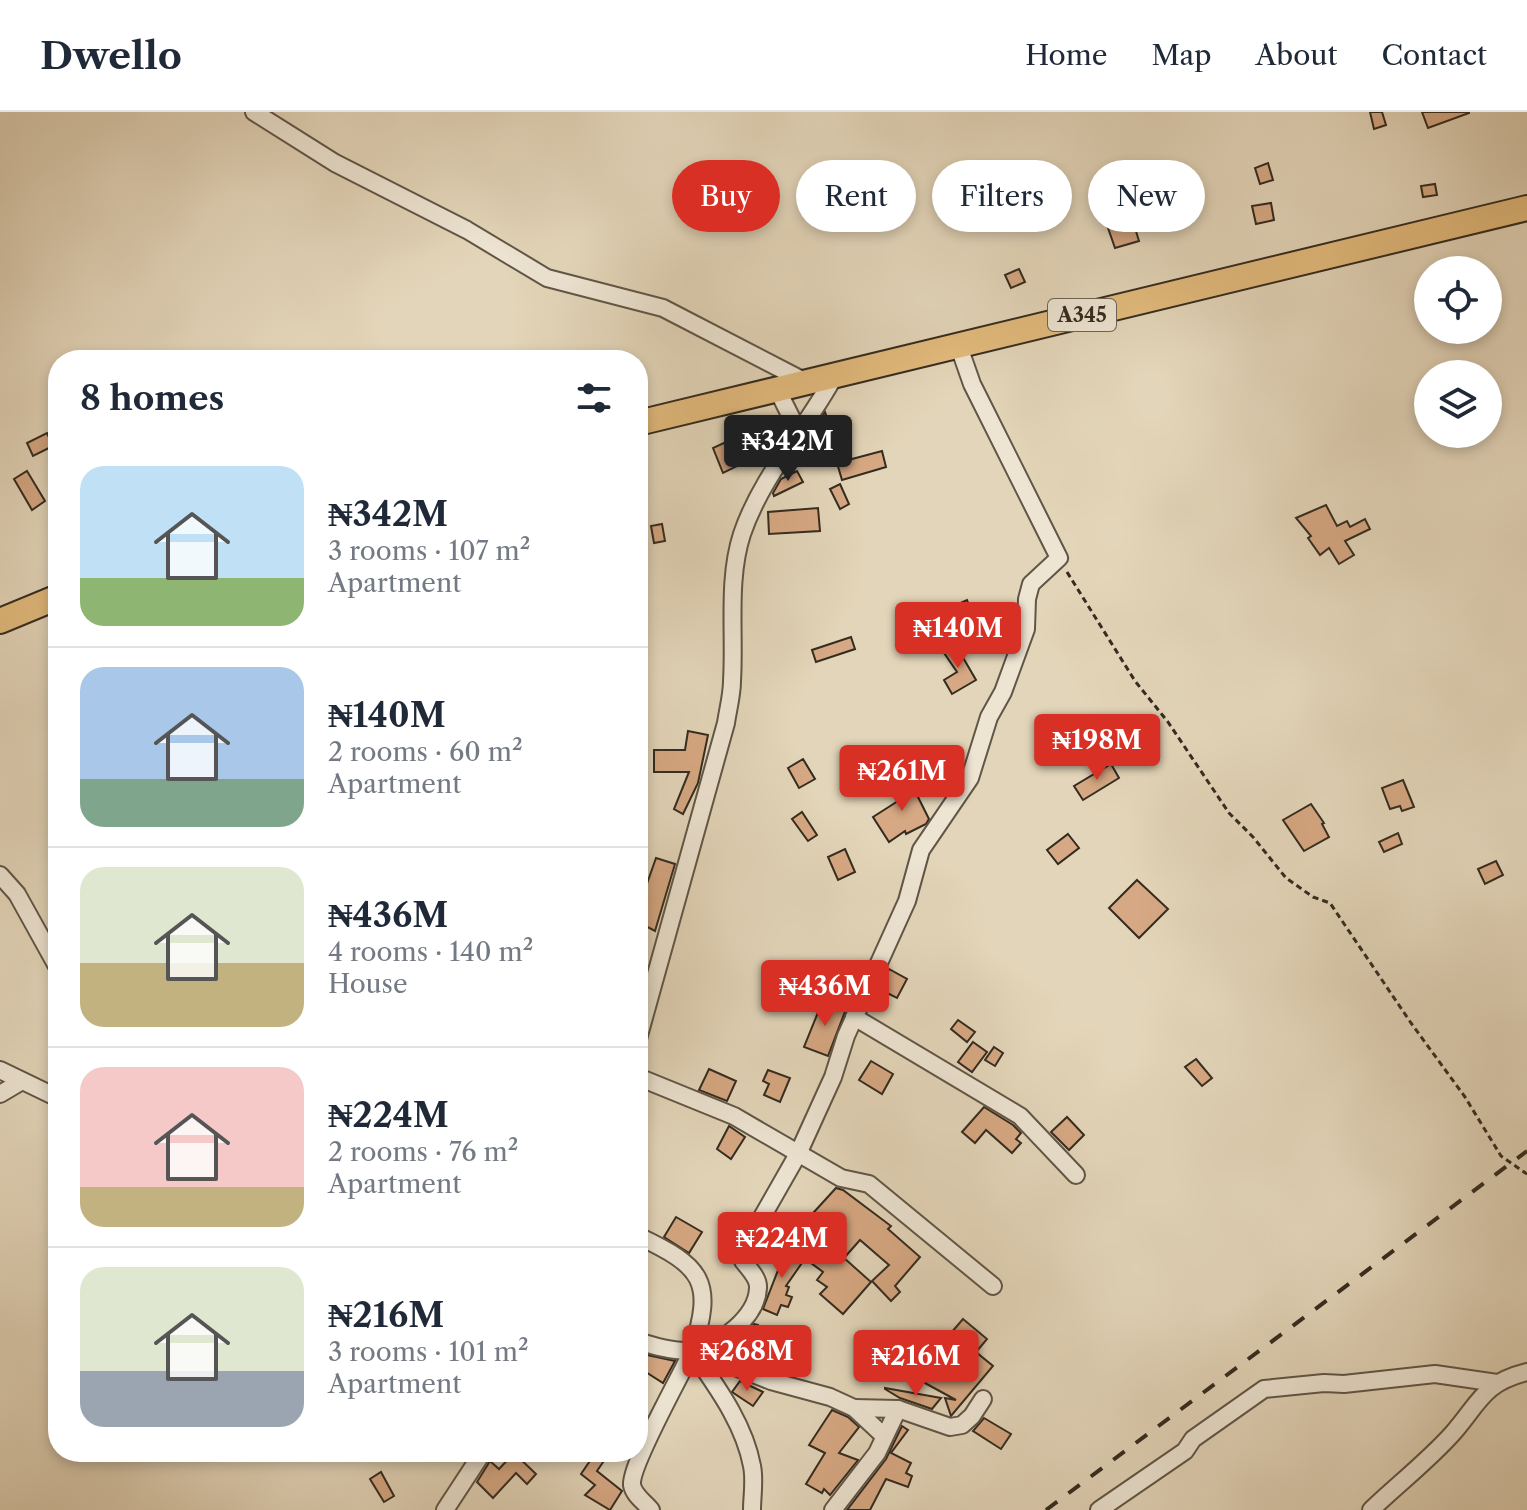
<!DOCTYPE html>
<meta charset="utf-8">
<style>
:root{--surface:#fff;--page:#f2f2f3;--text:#1f2937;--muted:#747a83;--line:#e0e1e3;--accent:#d93025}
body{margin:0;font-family:"Libre Caslon Text",serif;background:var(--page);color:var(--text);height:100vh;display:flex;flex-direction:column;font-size:30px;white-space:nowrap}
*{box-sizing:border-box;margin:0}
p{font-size:26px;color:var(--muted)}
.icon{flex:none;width:44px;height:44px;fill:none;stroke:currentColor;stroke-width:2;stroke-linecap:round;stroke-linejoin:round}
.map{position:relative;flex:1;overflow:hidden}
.side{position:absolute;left:48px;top:238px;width:600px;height:1112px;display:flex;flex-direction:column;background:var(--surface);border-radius:32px;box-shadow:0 4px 12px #0003}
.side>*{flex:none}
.hud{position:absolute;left:672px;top:48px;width:734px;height:72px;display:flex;gap:16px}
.controls{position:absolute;left:1414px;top:144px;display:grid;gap:16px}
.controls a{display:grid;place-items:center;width:88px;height:88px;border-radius:50%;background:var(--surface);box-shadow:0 4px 12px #0003;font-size:40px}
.price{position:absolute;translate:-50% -68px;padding:0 18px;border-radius:8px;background:var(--accent);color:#fff;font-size:26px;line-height:52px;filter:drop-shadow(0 2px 4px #0008)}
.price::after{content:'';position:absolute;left:50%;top:48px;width:24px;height:18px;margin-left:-12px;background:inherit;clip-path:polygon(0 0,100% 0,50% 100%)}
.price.on{background:#222;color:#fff}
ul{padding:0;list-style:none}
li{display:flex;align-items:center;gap:24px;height:200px;padding:0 32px}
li+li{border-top:2px solid var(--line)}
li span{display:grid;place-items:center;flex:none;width:224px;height:160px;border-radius:24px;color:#555}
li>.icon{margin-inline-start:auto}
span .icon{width:96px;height:96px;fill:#fffc;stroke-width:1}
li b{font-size:34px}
h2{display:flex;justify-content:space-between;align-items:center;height:96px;padding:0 32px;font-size:34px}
.pill{padding:0 28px;border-radius:36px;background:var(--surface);box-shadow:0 4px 12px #0003;font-size:28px;line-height:72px}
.pill.on{background:var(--accent);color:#fff}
header{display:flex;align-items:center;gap:48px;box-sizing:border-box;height:112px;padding:0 40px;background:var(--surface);border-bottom:2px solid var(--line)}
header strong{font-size:38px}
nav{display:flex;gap:44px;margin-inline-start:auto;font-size:28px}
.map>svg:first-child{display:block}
.building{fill:#d6a883;stroke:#342b20;stroke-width:2}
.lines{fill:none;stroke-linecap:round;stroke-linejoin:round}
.minor-casing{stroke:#605646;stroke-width:20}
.highway-casing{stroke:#342b20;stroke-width:28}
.path{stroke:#342b20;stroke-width:3;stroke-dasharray:6 4;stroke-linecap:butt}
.minor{stroke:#ede4d2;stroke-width:16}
.highway{stroke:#e2ba7c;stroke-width:24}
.rail{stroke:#342b20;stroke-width:4;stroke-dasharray:14 14;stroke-linecap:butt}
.labels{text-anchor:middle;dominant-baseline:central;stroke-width:8;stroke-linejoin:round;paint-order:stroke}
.shield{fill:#ede4d2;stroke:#6c6255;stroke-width:2}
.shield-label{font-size:20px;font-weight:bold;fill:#342b20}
</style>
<header>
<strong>Dwello</strong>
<nav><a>Home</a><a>Map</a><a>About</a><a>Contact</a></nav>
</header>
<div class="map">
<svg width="1527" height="1398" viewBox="0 0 1527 1398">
<rect width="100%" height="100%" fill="#e3d5b9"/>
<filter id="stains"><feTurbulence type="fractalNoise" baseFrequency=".0025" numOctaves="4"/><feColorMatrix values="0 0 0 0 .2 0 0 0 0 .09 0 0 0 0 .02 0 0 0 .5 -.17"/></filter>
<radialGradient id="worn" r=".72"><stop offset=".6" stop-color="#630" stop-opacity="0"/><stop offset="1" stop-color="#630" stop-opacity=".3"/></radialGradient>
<!-- building -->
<g class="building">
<polygon points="1370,0 1382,0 1386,13 1374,17"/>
<polygon points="1422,0 1469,0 1469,1 1428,16"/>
<polygon points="1137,50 1143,75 1132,78 1126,53"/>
<polygon points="1268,51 1273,68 1260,72 1255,56"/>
<polygon points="1061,64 1065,78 1038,85 1040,88 1025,95 1017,76"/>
<polygon points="1435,72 1437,83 1423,85 1421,74"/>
<polygon points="1271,91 1274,108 1256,112 1252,94"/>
<polygon points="1131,103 1139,129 1115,136 1107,113"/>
<polygon points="1019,157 1025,170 1011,176 1005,163"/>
<polygon points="825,300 833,321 829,323 834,335 792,352 807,327 821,322 817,313"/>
<polygon points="761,319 770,338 723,361 713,336 726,330 729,335"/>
<polygon points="47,321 53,334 33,344 27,331"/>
<polygon points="882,339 886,355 842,368 837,351"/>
<polygon points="27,359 45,389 32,398 14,367"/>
<polygon points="797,359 803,370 774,384 773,381 781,367"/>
<polygon points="840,372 849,392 840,397 830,377"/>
<polygon points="1326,393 1337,414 1347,409 1350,415 1365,407 1370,417 1345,429 1354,443 1339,452 1329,436 1320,443 1308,426 1311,424 1296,406"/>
<polygon points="818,396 820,419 769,422 768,400"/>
<polygon points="662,412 665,429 654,431 651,414"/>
<polygon points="967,488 977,513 959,520 949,496"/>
<polygon points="851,525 855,537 816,550 812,538"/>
<polygon points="954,530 976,568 952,582 944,568 957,560 942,538"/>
<polygon points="688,619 708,623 698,671 683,702 674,697 689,660 654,660 654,638 685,638"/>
<polygon points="803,647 815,667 799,676 788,656"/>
<polygon points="1111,652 1119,666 1083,688 1074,674"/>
<polygon points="909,667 929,707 926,712 906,722 905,719 889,730 873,705 898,689 891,676"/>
<polygon points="1403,668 1414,695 1402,699 1400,694 1390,697 1382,676"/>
<polygon points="1311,692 1324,711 1322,712 1329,725 1304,739 1283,708"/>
<polygon points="802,700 817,723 808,729 792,707"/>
<polygon points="1398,721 1402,732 1384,740 1379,730"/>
<polygon points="1068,722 1079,736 1058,752 1047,738"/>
<polygon points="845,737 855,760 838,768 828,745"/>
<polygon points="656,746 675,752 655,819 638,810 638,777 644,780"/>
<polygon points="1496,749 1503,763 1485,772 1478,757"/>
<polygon points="1137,768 1168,797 1139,826 1109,796"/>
<polygon points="889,857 907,867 897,886 879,877"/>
<polygon points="823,888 846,897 828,944 804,935"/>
<polygon points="958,908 975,920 967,930 951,917"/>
<polygon points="973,930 987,940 972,960 958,950"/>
<polygon points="994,935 1003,941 995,954 985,948"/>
<polygon points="1196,947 1212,966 1202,974 1185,955"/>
<polygon points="871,949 893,962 882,982 859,968"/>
<polygon points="709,957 736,969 727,989 699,978"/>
<polygon points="768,958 790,966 780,990 764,983 769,972 763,969"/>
<polygon points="984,995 1013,1013 1021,1021 1016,1027 1021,1031 1012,1041 986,1018 975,1031 962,1020"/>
<polygon points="1067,1005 1084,1023 1069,1038 1051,1020"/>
<polygon points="729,1014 745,1025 731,1047 717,1037"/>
<polygon points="836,1076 843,1078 891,1114 888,1117 920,1145 895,1174 900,1180 891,1189 872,1169 889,1153 860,1128 844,1146 871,1170 843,1202 820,1182 827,1175 817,1168 823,1160 807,1148 823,1127 804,1111"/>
<polygon points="676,1105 702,1120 689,1141 664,1125"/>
<polygon points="781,1133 804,1148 786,1174 789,1175 786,1183 792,1185 788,1195 781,1193 777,1203 763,1197 780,1153 772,1147"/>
<polygon points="963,1207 987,1227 976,1240 993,1254 951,1304 945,1286 956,1288 892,1253 898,1242 922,1255"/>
<polygon points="754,1212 758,1213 751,1244 734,1240 736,1229"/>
<polygon points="638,1241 675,1249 663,1271 638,1255"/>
<polygon points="740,1269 763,1280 753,1294 732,1280"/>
<polygon points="885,1277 885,1276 941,1286 932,1297 900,1286"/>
<polygon points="832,1298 848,1305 859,1315 839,1341 858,1348 830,1383 824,1377 822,1381 806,1372 825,1341 809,1333"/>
<polygon points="984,1306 1011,1322 1001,1337 973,1319"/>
<polygon points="902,1314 908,1318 891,1341 911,1351 906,1361 912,1364 908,1375 886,1367 870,1398 847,1398 886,1347"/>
<polygon points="596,1340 610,1340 597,1359 622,1379 610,1398 585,1383 595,1373 581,1362"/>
<polygon points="514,1341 536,1362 527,1372 516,1361 493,1386 477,1370 490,1349 499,1357"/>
<polygon points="381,1360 394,1384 384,1390 370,1367"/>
</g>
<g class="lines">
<!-- minor casing -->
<g class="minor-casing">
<g id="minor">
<polyline points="254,0 335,51 467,118 547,166 663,196 806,270"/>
<polyline points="777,277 791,305 794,326"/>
<polyline points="0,763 17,782 58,856"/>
<polyline points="854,905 1020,1004 1076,1063"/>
<path d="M638,927L726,611C728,597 732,583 732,569C735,521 727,468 742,422C762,363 806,317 835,263"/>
<polyline points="0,958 58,986"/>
<polyline points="638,965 734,1004 841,1066 869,1072 993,1174"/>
<polyline points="0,982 22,969"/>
<path d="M638,1124C702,1154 715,1169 692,1239C716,1274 744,1311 752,1354C755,1368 752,1384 752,1398"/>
<path d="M638,1229C653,1234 678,1241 694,1238C720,1233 757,1205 758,1176C759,1166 748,1156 743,1149L745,1135L798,1042L833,965L846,924L907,789L921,738L970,666L989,605L1003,580L1026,517L1027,487L1031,472L1059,446L972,272L958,232"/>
<polyline points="701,1252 725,1251 771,1269 830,1285 854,1296 884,1324"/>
<polyline points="854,1296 898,1297 950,1315 962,1313 972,1304 983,1287"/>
<polyline points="445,1398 483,1340"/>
<path d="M651,1398C645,1390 634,1384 632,1373C630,1353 681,1264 692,1239"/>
<polyline points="833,1398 877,1341 898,1297"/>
<polyline points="1099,1398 1185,1339 1193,1327 1264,1277 1324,1271 1344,1272 1435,1262 1497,1271"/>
<path d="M1371,1398C1397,1373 1428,1349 1453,1321C1480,1290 1483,1271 1527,1260"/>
</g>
</g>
<!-- highway casing -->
<g class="highway-casing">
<g id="highway">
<polyline points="638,311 1527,96"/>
<polyline points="0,509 58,485"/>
</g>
</g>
<!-- path -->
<polyline class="path" points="1067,460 1135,569 1168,610 1229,701 1253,725 1286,766 1313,785 1330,791 1411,911 1465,985 1501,1044 1527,1062"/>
<!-- minor -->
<use href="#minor" class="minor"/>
<!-- highway -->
<use href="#highway" class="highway"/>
<!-- rail -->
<polyline class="rail" points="1046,1398 1527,1039"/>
</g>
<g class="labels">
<!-- shield labels -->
<rect class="shield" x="1048" y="187" width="68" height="32" rx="6"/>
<g class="shield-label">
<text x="1082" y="203">A345</text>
</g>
</g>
<rect width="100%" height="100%" filter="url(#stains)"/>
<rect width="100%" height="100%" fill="url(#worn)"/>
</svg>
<div class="controls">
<a><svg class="icon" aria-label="locate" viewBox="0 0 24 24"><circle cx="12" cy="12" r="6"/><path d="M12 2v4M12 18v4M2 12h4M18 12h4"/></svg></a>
<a><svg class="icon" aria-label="layers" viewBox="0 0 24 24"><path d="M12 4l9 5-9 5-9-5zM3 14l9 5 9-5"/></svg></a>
</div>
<b class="price on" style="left:788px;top:371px">₦342M</b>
<b class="price" style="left:958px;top:558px">₦140M</b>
<b class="price" style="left:1097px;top:670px">₦198M</b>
<b class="price" style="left:902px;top:701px">₦261M</b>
<b class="price" style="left:825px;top:916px">₦436M</b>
<b class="price" style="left:782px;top:1168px">₦224M</b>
<b class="price" style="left:747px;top:1281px">₦268M</b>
<b class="price" style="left:916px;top:1286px">₦216M</b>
<div class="hud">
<a class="pill on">Buy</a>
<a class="pill">Rent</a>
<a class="pill">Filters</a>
<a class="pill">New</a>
</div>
<section class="side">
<h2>8 homes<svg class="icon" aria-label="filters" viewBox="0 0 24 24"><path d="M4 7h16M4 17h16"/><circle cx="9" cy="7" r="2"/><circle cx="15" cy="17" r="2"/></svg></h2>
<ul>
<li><span style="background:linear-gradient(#bfe0f5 70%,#8fb573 0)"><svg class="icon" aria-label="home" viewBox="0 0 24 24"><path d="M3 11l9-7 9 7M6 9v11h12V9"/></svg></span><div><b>₦342M</b><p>3 rooms · 107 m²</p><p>Apartment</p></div></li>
<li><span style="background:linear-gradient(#a9c7e8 70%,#7fa58c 0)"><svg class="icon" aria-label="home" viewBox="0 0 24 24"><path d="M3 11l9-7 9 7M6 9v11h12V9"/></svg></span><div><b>₦140M</b><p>2 rooms · 60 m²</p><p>Apartment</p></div></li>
<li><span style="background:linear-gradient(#dfe7d0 60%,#c2b280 0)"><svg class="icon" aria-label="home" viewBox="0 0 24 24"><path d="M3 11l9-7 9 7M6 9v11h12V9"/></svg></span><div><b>₦436M</b><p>4 rooms · 140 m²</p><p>House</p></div></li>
<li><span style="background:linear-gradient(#f6c9c9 75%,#c2b280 0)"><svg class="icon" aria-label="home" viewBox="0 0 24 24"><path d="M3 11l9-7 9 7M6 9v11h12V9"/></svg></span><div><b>₦224M</b><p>2 rooms · 76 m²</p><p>Apartment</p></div></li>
<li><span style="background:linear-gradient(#dfe7d0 65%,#9aa5b1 0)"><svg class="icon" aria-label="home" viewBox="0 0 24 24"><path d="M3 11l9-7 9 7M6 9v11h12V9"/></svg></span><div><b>₦216M</b><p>3 rooms · 101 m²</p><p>Apartment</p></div></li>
</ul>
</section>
</div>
